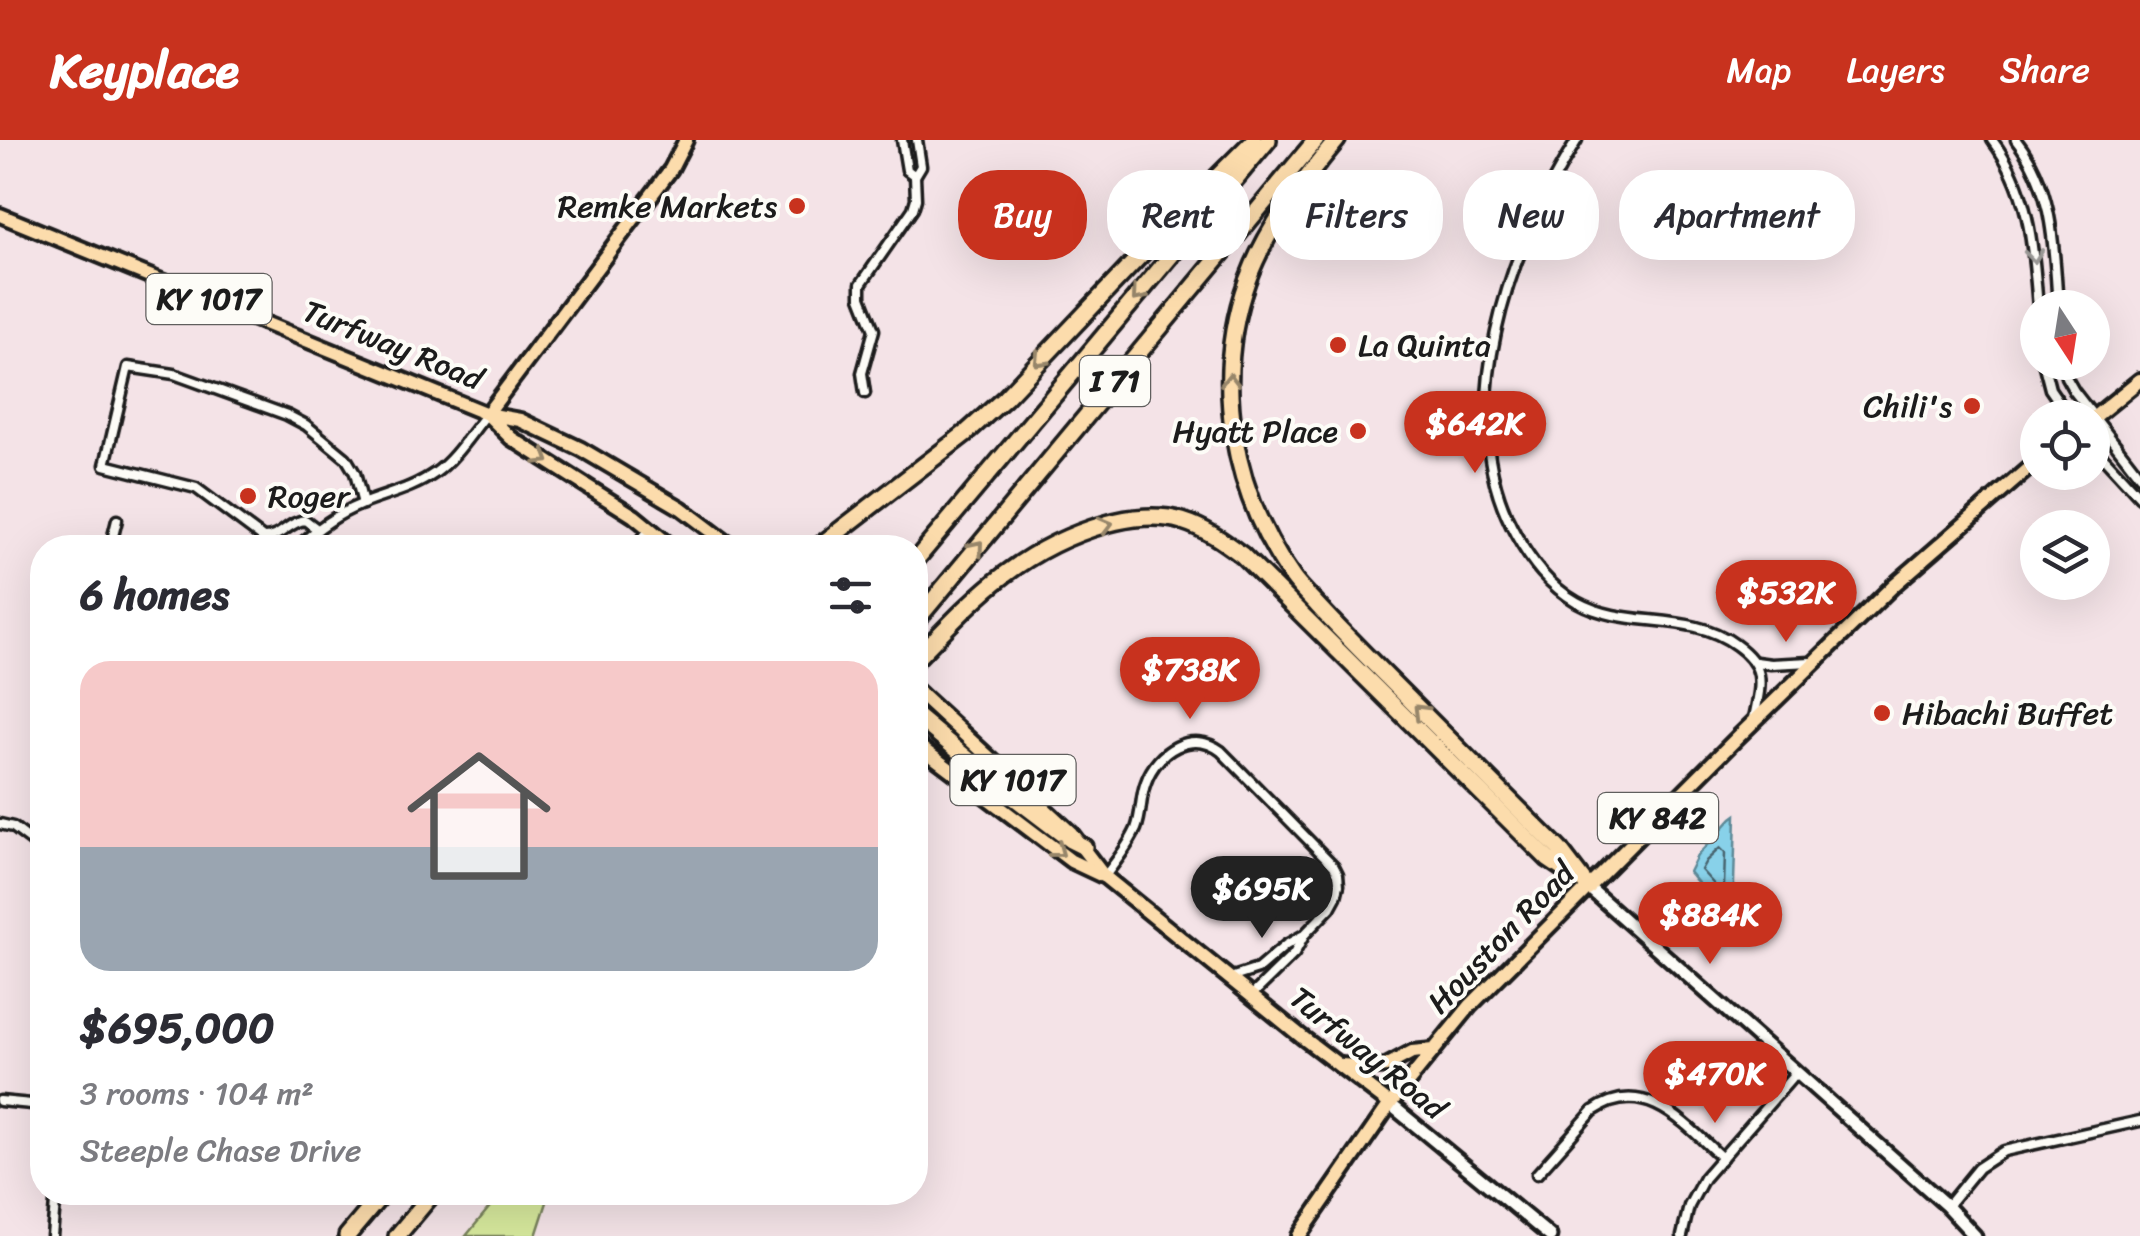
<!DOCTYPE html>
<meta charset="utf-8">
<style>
:root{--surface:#fff;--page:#f2f2f3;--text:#2b2b33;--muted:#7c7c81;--accent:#c8321e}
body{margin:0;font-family:Sriracha,sans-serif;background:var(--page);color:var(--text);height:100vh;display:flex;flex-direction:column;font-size:38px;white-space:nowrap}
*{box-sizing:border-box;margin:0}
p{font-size:32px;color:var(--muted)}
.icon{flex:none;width:55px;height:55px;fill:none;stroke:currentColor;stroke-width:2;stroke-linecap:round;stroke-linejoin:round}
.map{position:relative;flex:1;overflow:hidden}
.details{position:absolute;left:30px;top:395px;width:898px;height:670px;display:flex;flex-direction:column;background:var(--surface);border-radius:40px;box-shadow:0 10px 40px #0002}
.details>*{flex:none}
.top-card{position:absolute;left:958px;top:30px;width:950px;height:90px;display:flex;gap:20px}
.needle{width:65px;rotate:168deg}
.fabs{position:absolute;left:2020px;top:150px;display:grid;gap:20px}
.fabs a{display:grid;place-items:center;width:90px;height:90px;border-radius:50%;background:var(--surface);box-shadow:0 10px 40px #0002;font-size:50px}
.price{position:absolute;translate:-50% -85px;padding:0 22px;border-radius:35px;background:var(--accent);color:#fff;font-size:32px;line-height:65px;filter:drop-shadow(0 2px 5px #0008)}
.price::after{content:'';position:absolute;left:50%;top:60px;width:30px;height:22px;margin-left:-15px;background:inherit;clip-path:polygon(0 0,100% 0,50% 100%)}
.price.active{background:#222;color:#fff}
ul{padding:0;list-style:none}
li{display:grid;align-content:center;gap:20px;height:530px;padding:0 50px}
li span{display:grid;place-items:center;height:310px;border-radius:30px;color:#555}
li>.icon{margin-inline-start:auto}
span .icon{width:180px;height:180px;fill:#fffc;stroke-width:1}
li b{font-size:42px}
h2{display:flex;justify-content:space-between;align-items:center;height:120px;padding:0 50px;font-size:42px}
.tag{padding:0 35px;border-radius:40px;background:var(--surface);box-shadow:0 10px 40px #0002;font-size:35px;line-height:90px}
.tag.active{background:var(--accent);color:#fff}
header{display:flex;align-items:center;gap:60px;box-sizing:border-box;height:140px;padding:0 50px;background:var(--accent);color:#fff}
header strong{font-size:48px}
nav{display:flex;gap:55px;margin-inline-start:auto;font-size:35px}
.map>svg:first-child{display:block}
.green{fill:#d6e89c;stroke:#79825c;stroke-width:2.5}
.water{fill:#88d1e9;stroke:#5d8997;stroke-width:2.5}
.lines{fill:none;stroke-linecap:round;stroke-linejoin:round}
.shore{stroke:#47646e;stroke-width:2.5}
.street-casing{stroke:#1c1c1c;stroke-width:15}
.secondary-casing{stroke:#1c1c1c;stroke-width:19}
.primary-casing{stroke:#1c1c1c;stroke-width:20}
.highway-casing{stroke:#1c1c1c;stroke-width:22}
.street{stroke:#fdfcf7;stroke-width:8}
.secondary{stroke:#fdfcf7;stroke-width:11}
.primary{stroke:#fcdcac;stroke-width:12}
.highway{stroke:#fcdcac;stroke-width:15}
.oneway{stroke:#989794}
.oneway2{stroke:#97866b}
.poi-dot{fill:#c8321e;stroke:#fdfcf7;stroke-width:4}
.labels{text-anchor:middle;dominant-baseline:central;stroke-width:8;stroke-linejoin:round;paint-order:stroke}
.shield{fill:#fdfcf7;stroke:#605f5e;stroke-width:2.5}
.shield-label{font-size:30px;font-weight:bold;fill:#1c1c1c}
.poi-label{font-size:32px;fill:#1c1c1c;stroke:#fdfcf7;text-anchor:end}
.street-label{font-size:32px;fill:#1c1c1c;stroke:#fdfcf7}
</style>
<header>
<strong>Keyplace</strong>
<nav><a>Map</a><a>Layers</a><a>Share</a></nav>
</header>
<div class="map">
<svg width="2140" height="1096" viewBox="0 0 2140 1096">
<rect width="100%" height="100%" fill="#f4e3e7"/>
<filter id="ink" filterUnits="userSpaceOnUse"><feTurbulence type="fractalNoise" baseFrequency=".01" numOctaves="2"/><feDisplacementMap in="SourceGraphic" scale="20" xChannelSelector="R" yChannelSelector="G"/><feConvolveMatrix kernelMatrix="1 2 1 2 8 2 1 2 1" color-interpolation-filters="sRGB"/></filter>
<g filter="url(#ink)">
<!-- green -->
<polygon class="green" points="502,1052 550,1053 536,1096 466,1096"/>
<!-- water -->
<polygon class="water" points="1736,675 1733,776 1726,777 1689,732 1697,716 1732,678"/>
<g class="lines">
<!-- shore -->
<polygon class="shore" points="1720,708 1725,713 1724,746 1719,750 1701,730 1706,721"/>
<!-- street casing -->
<g class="street-casing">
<g id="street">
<polyline points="902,0 907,30 915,36"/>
<path d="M1577,0C1509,107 1449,275 1516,395C1531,422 1549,446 1577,462C1627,490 1689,470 1736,505C1767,527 1761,544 1754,578"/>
<path d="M1992,0C2030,50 2033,107 2038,168"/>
<path d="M2016,0C2054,48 2054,109 2058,168"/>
<polyline points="2043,222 2050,249 2070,278"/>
<polyline points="2063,222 2066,237 2074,251 2140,336"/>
<polyline points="865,253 862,233 874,190 861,157 861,144 913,69 916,59 915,36 921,26 917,0"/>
<polyline points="2092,305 2140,357"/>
<path d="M317,389L305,380C288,382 280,399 263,398L196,348L105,325L128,227L174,234L287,275L306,285L346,318L355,333L363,364"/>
<polyline points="110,408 117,380"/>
<path d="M297,408C316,389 337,374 362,364C387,354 412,349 435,333C455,319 471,293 487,274"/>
<polyline points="635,408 649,390"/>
<polyline points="1756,522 1771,524 1811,522"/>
<polyline points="0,684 13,687 42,709"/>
<path d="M1105,736C1116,721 1128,707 1136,689C1142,674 1140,657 1146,642C1157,611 1192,589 1221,611L1334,726L1338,734L1339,745L1336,757L1330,768L1305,794L1294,814L1252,855"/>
<polyline points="1230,838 1258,829 1286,805 1302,796"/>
<polyline points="0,961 42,965"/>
<path d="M1537,1034L1593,971C1645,935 1686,985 1722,1018"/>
<polyline points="1947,1066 1978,1028 2004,1011 2140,981"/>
<polyline points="52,1096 56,1052"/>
<polyline points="1682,1096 1689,1066 1704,1038 1797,932"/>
</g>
</g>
<!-- secondary casing -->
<g class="secondary-casing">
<g id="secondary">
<polyline points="1588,747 1947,1066 1975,1096"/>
<polyline points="1390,964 1550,1096"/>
</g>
</g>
<!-- primary casing -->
<g class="primary-casing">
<g id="primary">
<polyline points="0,75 487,274 520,280 581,309 681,368 734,408"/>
<polyline points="487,274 671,29 686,0"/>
<polyline points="489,276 511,298 634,376 673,408"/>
<polyline points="2092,279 2140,240"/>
<polyline points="915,549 1071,693 1103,735"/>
<polyline points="915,603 1071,721 1105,737 1302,897 1390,964"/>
<polyline points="1339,925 1377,927 1386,926 1412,912 1433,910"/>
<polyline points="1299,1096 1390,964 1470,866 1737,598 1894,445 2038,320"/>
</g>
</g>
<!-- highway casing -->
<g class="highway-casing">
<g id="highway">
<path d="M1337,0C1302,42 1266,89 1247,141C1212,239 1232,353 1293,438C1300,448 1310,457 1318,466C1342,492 1367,517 1392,542C1448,598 1503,654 1559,709L1588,747"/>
<polyline points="817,408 966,293 1005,258 1171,83 1254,0"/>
<polyline points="915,421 1268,0"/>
<polyline points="915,482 1316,0"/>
<path d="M915,520C976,457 1019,409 1106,384C1130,377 1159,374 1182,381C1205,388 1223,401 1242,415L1548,719L1573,736"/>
<polyline points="915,575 1011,655 1070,700 1084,707"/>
<polyline points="347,1096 384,1052"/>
<polyline points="397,1096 434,1052"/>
</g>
</g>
<!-- street -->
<use href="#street" class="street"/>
<!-- secondary -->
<use href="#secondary" class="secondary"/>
<!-- primary -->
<use href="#primary" class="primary"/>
<!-- highway -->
<use href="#highway" class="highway"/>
</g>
<!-- one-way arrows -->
<defs><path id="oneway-chevron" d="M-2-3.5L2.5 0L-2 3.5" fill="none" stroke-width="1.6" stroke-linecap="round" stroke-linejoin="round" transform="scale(2.5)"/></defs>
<use class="oneway" href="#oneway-chevron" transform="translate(2034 116) rotate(84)"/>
<g class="oneway2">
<use href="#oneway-chevron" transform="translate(1138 155) rotate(130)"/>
<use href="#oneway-chevron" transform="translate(1040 220) rotate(134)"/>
<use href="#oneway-chevron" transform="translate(1230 240) rotate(-90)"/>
<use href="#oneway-chevron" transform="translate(543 318) rotate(32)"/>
<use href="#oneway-chevron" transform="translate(1106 385) rotate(-15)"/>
<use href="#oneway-chevron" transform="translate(977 407) rotate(-50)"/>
<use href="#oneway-chevron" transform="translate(1420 571) rotate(-135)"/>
<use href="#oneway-chevron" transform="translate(1058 711) rotate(37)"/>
</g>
</g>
<!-- markers -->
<g class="poi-dot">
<circle cx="797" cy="66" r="10"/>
<circle cx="1338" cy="205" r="10"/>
<circle cx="1972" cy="266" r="10"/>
<circle cx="1358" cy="291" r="10"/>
<circle cx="248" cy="356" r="10"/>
<circle cx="1882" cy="573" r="10"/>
</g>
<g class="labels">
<!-- shield labels -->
<g class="shield">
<rect x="146.5" y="134" width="125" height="50" rx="8"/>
<rect x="1080" y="216" width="70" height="50" rx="8"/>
<rect x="950.5" y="615" width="125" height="50" rx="8"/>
<rect x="1598" y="653" width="120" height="50" rx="8"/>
</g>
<g class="shield-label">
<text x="209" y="159">KY 1017</text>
<text x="1115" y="241">I 71</text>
<text x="1013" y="640">KY 1017</text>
<text x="1658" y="678">KY 842</text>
</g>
<!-- poi labels -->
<g class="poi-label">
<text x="777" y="66">Remke Markets</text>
<text x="1358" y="205" text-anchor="start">La Quinta</text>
<text x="1952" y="266">Chili's</text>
<text x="1338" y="291">Hyatt Place</text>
<text x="268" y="356" text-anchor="start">Roger</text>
<text x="1902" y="573" text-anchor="start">Hibachi Buffet</text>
</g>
<!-- street labels -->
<g class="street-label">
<text transform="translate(393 205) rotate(22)">Turfway Road</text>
<text transform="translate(1501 798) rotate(-46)">Houston Road</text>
<text transform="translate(1368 913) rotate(39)">Turfway Road</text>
</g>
</g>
</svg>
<div class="fabs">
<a><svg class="needle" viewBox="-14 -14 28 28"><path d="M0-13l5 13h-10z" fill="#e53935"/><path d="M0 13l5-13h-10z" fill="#7c7c81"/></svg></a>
<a><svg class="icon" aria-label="locate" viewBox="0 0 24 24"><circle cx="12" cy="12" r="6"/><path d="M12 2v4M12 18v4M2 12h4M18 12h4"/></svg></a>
<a><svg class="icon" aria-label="layers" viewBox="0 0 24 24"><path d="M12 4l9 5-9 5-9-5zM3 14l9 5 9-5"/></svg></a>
</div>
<b class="price" style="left:1475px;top:336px">$642K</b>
<b class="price" style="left:1786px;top:505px">$532K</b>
<b class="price" style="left:1190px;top:582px">$738K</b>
<b class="price active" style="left:1262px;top:801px">$695K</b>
<b class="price" style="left:1710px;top:827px">$884K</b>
<b class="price" style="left:1715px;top:986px">$470K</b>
<div class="top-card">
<a class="tag active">Buy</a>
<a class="tag">Rent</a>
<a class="tag">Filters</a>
<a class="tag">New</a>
<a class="tag">Apartment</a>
</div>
<section class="details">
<h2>6 homes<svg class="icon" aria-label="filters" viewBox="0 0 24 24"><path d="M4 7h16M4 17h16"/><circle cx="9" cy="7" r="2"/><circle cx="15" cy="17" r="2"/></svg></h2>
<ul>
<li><span style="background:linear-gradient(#f6c9c9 60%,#9aa5b1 0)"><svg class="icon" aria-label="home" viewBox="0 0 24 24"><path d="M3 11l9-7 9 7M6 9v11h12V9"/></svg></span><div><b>$695,000</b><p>3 rooms · 104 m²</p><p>Steeple Chase Drive</p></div></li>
</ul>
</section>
</div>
